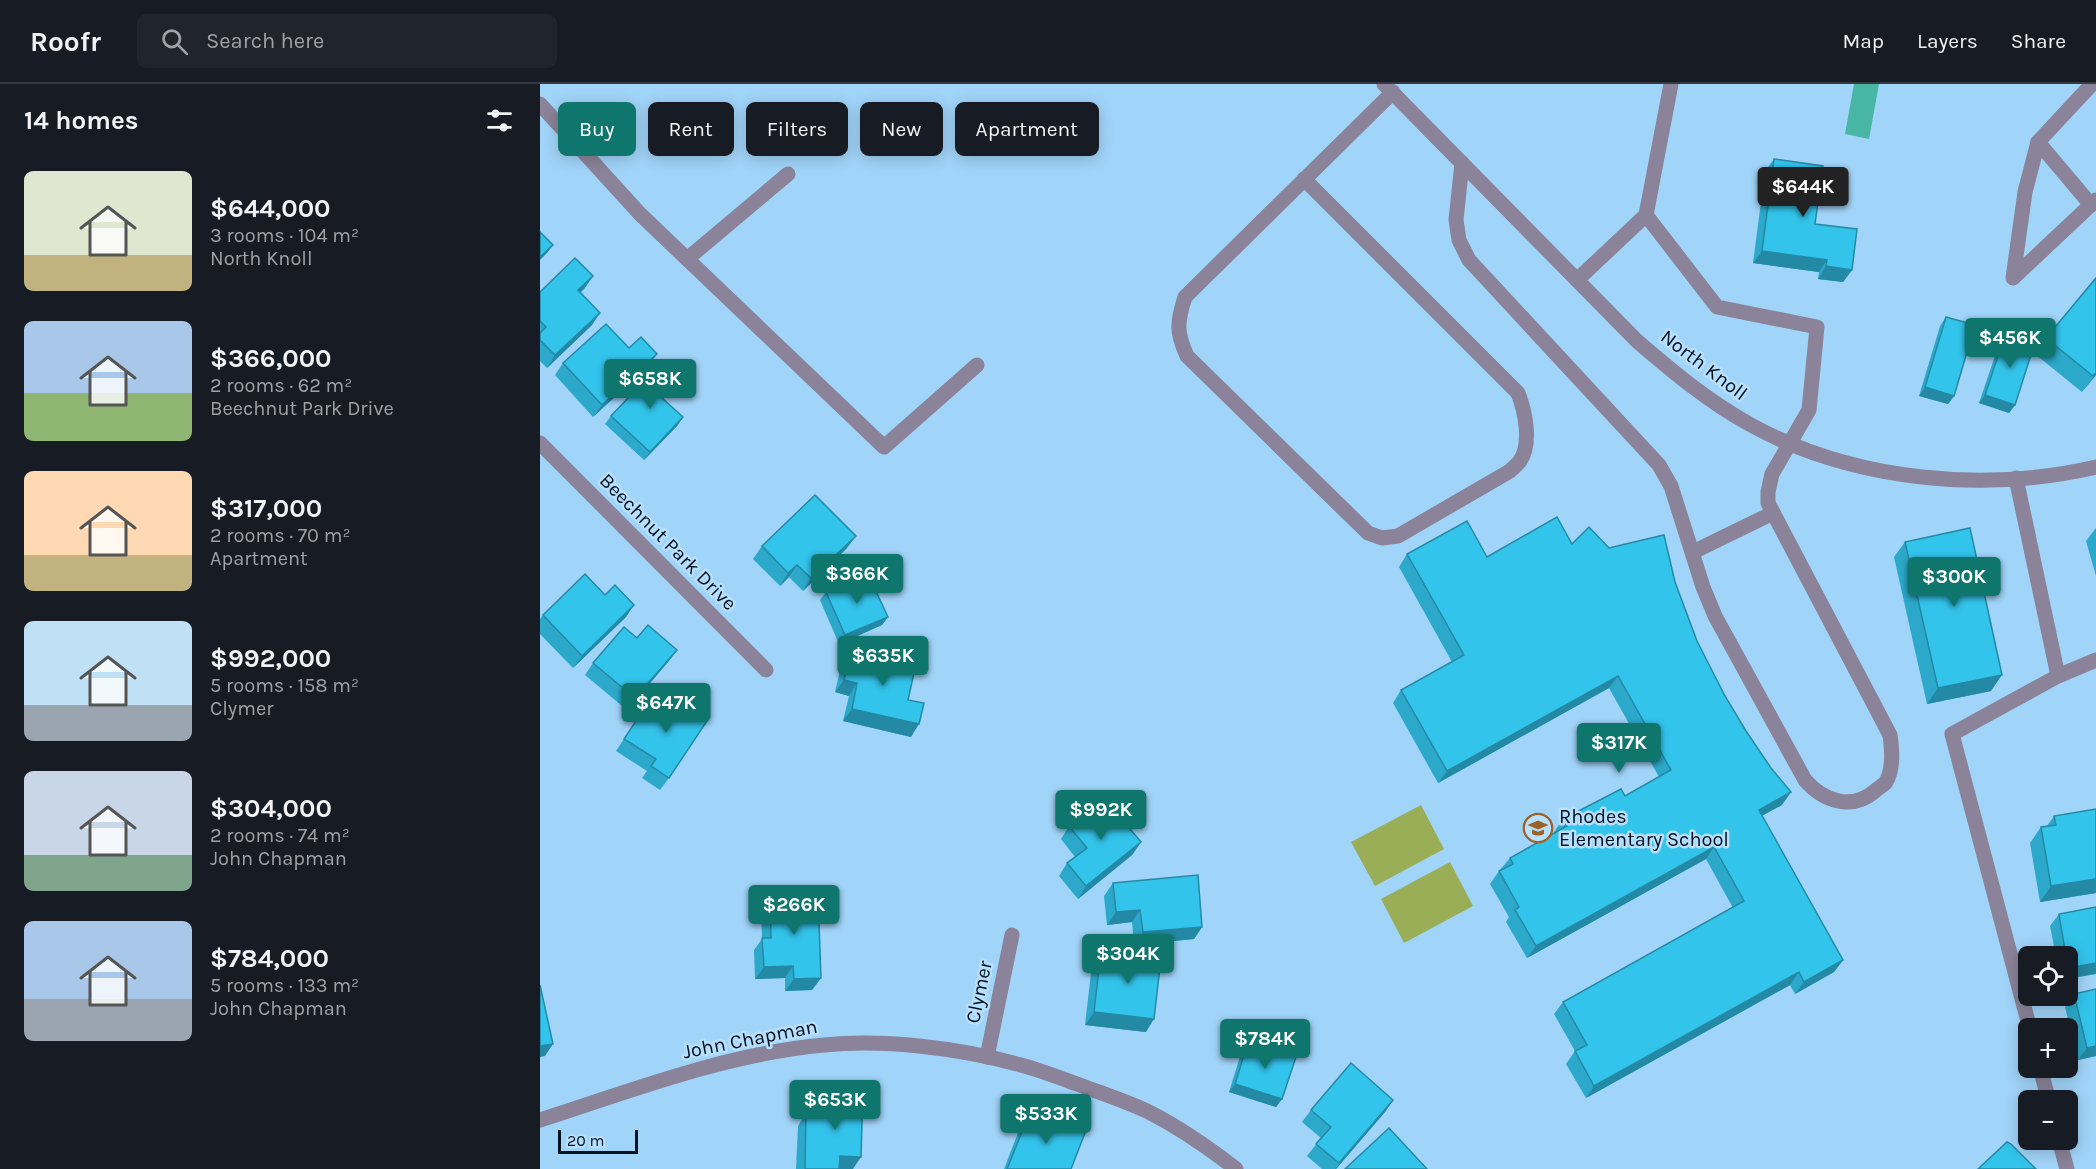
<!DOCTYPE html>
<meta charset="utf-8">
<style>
:root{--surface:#171b24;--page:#20242c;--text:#f1f3f6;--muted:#9ea1a6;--line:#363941;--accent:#0f766e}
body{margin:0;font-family:Karla,sans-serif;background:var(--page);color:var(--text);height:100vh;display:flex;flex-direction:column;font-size:22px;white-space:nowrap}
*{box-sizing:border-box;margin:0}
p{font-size:20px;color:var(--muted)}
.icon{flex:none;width:33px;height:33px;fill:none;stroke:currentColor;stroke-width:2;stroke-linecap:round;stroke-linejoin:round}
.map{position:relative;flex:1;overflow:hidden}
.details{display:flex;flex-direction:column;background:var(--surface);width:540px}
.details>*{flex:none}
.guide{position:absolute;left:18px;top:18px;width:570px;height:54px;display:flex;gap:12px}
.fabs{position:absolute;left:1478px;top:862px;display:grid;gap:12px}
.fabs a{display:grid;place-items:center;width:60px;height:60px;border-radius:9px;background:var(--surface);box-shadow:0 3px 15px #0003;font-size:30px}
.scale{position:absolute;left:18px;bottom:15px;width:80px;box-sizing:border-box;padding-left:6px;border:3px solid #01111d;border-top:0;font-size:16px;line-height:21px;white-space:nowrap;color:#01111d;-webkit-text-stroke:4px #b7dffe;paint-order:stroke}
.price{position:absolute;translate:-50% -51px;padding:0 14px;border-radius:6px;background:var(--accent);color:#fff;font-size:20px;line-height:39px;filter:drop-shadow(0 2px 3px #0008)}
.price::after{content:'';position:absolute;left:50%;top:36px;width:18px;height:14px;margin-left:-9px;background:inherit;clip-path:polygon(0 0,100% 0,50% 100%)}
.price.on{background:#222;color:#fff}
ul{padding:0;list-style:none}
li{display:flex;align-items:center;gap:18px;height:150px;padding:0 24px}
li span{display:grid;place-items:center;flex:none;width:168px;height:120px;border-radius:9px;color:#555}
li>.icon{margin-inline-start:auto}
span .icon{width:72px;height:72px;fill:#fffc;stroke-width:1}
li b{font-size:26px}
h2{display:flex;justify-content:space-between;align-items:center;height:72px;padding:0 24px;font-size:26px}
.chip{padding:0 21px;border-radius:9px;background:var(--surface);box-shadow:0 3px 15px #0003;font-size:21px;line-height:54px}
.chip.on{background:var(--accent);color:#fff}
header{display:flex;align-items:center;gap:36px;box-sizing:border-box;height:84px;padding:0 30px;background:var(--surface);border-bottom:2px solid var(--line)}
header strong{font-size:28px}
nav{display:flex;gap:33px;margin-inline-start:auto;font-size:21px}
.search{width:420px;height:54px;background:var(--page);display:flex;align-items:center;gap:15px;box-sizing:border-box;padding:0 21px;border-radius:9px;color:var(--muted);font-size:22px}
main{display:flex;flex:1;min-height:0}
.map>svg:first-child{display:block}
.green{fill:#99ae57}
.water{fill:#49b5a4}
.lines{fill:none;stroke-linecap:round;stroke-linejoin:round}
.minor{stroke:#8a8399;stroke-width:15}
.wall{fill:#2ca9ca}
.shaded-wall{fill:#2489a4}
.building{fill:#33c4eb;stroke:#2489a4;stroke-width:1.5}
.labels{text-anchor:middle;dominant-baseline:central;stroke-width:5;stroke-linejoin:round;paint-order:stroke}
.street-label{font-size:20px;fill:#01111d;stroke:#b7dffe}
.poi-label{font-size:20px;fill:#01111d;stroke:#b7dffe;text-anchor:start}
</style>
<header>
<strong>Roofr</strong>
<div class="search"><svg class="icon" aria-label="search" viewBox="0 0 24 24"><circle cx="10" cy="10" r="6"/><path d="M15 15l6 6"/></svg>Search here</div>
<nav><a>Map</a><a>Layers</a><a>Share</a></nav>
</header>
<main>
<section class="details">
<h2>14 homes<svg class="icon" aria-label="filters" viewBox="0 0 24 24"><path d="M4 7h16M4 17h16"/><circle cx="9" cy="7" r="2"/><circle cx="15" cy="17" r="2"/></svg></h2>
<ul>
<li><span style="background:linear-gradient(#dfe7d0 70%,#c2b280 0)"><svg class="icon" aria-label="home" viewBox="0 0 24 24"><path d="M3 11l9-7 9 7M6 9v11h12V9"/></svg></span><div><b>$644,000</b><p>3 rooms · 104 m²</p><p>North Knoll</p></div></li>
<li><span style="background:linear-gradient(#a9c7e8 60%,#8fb573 0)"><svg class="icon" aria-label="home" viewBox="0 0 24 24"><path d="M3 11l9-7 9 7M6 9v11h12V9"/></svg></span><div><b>$366,000</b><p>2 rooms · 62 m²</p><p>Beechnut Park Drive</p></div></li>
<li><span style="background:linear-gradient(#ffd9b3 70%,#c2b280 0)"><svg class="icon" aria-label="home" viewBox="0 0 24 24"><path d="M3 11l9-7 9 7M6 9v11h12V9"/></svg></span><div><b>$317,000</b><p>2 rooms · 70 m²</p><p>Apartment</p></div></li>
<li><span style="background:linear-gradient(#bfe0f5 70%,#9aa5b1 0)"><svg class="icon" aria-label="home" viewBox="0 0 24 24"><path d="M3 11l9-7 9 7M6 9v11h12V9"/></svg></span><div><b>$992,000</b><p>5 rooms · 158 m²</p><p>Clymer</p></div></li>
<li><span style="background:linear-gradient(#c9d6e8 70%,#7fa58c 0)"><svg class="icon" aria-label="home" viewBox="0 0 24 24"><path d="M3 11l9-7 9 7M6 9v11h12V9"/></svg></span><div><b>$304,000</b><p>2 rooms · 74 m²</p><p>John Chapman</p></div></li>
<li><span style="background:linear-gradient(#a9c7e8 65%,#9aa5b1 0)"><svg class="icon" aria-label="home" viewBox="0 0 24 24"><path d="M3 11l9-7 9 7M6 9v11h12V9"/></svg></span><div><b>$784,000</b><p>5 rooms · 133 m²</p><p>John Chapman</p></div></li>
</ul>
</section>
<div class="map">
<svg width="1556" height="1085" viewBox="0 0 1556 1085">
<rect width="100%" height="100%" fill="#a1d4f9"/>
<!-- green -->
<g class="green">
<polygon points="881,721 904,765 835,802 811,758"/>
<polygon points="910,778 933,822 864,859 841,815"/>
</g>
<!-- water -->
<polygon class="water" points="1314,0 1339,0 1329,55 1305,50"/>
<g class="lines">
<!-- minor -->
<g class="minor">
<path d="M844,0L1097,257C1133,288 1169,318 1211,341C1313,397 1444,409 1556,383"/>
<polyline points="1552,0 1498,58 1485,108 1473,194 1556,116"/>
<polyline points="0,20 100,130 344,363 437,281"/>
<polyline points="1498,58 1551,121"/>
<path d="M922,79L916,136L919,156L929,176L1119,381L1131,402L1163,503L1175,532L1265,696C1283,717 1312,727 1335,707C1338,704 1344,701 1346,698C1354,684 1352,665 1350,651L1228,419V408L1232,390L1269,326L1277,243L1177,223L1106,131L1037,196"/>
<path d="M764,95L978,309C985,327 992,359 980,377C978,380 973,384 970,387L858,452L842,454L828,449L647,272C636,248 637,238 645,213L853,8"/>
<polyline points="1106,131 1131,0"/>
<polyline points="147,175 248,90"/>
<polyline points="0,359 226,586"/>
<polyline points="1476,394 1518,592 1556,576"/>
<polyline points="1153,468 1233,429"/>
<polyline points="1490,945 1412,650 1518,592"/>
<polyline points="447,973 472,851"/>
<polyline points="1500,984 1509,1017"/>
<path d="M0,1036C93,1006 186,970 284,961C345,955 418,964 477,980C498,985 517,993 537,1000C561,1009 586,1017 609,1028C640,1044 669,1064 696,1085"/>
<polyline points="1519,1056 1527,1085"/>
</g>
</g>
<!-- wall -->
<g class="wall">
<polygon points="1234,75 1275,140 1312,186 1303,198 1278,195 1279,188 1213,179 1225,87"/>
<polygon points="53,192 44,205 40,208 52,241 7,284 0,277 0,208"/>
<polygon points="1406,233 1414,312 1408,320 1379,312 1400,242"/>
<polygon points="1466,248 1475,321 1469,329 1439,319 1460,257"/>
<polygon points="1506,254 1556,291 1542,308 1495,270"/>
<polygon points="89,264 108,282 53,333 15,291 23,279"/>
<polygon points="132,305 123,315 143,333 137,342 104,376 65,340 71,332"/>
<polygon points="1556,444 1556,492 1546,457"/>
<polygon points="1365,458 1451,607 1387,620 1354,473"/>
<polygon points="1032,460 1069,464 1135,498 1157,557 1242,721 1222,732 1303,876 1294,888 1255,910 1250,901 1046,1014 1026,980 1035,967 1014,930 1023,918 1193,824 1166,775 987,874 966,838 969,833 950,800 959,787 970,774 1015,749 1014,748 1023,735 1085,712 1119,693 1069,604 898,699 853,619 861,606 912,578 859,483 867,470 947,473"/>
<polygon points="222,462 307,464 263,507 249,493 240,502 213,475"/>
<polygon points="286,508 348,533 342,541 299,560 280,516"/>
<polygon points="65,511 86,533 33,584 0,550 0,535 3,531"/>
<polygon points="97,554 137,566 128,578 87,626 45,591 53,579"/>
<polygon points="311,566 368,616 371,653 303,637 309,612 295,608 302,578"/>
<polygon points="111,614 137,631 146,619 129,694 120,706 102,694 107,687 76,667"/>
<polygon points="1556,725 1556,809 1500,818 1490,759 1501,743 1507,742 1514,732"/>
<polygon points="529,742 601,758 592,771 538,815 519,792 527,779 535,773 521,755"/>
<polygon points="573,799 662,843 654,855 594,861 592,838 567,841 564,812"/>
<polygon points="230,814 281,894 272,906 245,907 245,894 215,895 214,866 222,855 221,826"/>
<polygon points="1556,823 1527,895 1527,873 1516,873 1510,842 1519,830"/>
<polygon points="561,867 606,948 545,941 552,880"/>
<polygon points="1534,910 1556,972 1538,976 1525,923"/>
<polygon points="708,958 742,1015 736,1023 689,1008 702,966"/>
<polygon points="293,1004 313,1085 256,1085 258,1042 266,1029 284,1030 285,1016"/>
<polygon points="853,1016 845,1028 796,1085 782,1085 767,1072 781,1054 762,1038 771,1026"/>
<polygon points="490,1028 531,1085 464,1085 481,1041"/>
</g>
<!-- shaded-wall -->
<g class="shaded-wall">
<polygon points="13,161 7,169 0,176 0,173"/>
<polygon points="1222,167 1287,176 1279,188 1213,179"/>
<polygon points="1286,182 1312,186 1303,198 1278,195"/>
<polygon points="53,192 44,205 30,219 38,206"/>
<polygon points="60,229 52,241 7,284 15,271"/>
<polygon points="117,270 108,282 53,333 62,321"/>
<polygon points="1556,289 1556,291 1542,308"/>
<polygon points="138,297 132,305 116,322 122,314"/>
<polygon points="1385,303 1414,312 1408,320 1379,312"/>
<polygon points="1445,311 1475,321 1469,329 1439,319"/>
<polygon points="143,333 137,342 104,376 110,368"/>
<polygon points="316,452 307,464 263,507 271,494"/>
<polygon points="257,481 249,493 240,502 248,489"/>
<polygon points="94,521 86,533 33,584 42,572"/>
<polygon points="348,533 342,541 299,560 305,551"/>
<polygon points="137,566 128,578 87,626 95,614"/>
<polygon points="1462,591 1451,607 1387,620 1398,604"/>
<polygon points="1078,592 1069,604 898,699 907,687"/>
<polygon points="304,596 317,599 309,612 295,608"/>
<polygon points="312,625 379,640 371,653 303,637"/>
<polygon points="1251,708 1242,721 1210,738 1219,726"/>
<polygon points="601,758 592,771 538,815 546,802"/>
<polygon points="1174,763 1166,775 987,874 996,862"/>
<polygon points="1556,795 1556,809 1500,818 1511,802"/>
<polygon points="600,826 592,838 567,841 576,828"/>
<polygon points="662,843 654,855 594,861 603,848"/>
<polygon points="1303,876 1294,888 1255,910 1264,898"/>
<polygon points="1556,879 1556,890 1527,895 1527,886 1528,884"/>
<polygon points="253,882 245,894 215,895 224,883"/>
<polygon points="1259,888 1250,901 1046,1014 1054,1002"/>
<polygon points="281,894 272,906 245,907 254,895"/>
<polygon points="554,928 614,935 606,948 545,941"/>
<polygon points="13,960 5,972 0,973 0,962"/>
<polygon points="1556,962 1556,972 1538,976 1547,964"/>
<polygon points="695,1000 742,1015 736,1023 689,1008"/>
<polygon points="853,1016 845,1028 796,1085 795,1085"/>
<polygon points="300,1072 321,1073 313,1085 291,1085"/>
</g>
<!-- building -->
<g class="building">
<polygon points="1234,75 1283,82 1275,140 1317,145 1312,186 1286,182 1287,176 1222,167"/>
<polygon points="0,148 13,161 0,173"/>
<polygon points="35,174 53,192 38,206 60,229 15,271 0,256 0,249 6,243 0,237 0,208"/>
<polygon points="1556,194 1556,289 1553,292 1506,254"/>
<polygon points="1406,233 1435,241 1414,312 1385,303"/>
<polygon points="66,240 89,264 101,253 117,270 62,321 23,279"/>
<polygon points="1466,248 1495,258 1475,321 1445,311"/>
<polygon points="120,280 138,297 122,314 143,333 110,368 71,332"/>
<polygon points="275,411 316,452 271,494 257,481 248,489 222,462"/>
<polygon points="1017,433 1032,460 1049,443 1069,464 1124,451 1135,498 1157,557 1185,612 1206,647 1231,684 1251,708 1219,726 1303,876 1264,898 1259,888 1054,1002 1035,967 1047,961 1023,918 1204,817 1174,763 996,862 975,826 979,823 959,787 973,780 970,774 1027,742 1023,735 1081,705 1085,712 1131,686 1078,592 907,687 861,606 924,571 867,470 927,437 947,473"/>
<polygon points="1430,444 1462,591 1398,604 1365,458"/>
<polygon points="45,490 65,511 75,501 94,521 42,572 3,531"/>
<polygon points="328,490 348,533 305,551 286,508"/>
<polygon points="108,541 137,566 95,614 53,579 84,543 97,554"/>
<polygon points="311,566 376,580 368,616 384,619 379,640 312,625 317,599 304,596"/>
<polygon points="111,614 138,631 146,619 169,634 129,694 111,682 116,675 84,655"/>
<polygon points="564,714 601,758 546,802 527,779 547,764 529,742"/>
<polygon points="1556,725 1556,795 1511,802 1501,743 1516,741 1514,732"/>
<polygon points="658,791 662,843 603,848 600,826 576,828 573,799"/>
<polygon points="278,812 281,894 254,895 253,882 224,883 222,854 231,854 230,814"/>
<polygon points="1556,823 1556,879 1528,884 1519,830"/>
<polygon points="561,867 621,874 614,935 554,928"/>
<polygon points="0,901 13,960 0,962"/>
<polygon points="1556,905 1556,962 1547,964 1534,910"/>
<polygon points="708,958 756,973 742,1015 695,1000"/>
<polygon points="811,979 853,1016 799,1079 776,1060 791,1043 771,1026"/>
<polygon points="293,1004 323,1005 321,1073 300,1072 299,1085 265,1085 266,1029 292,1030"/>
<polygon points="490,1028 545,1049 531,1085 467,1085"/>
<polygon points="849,1044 887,1085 805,1085"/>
<polygon points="1467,1058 1471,1060 1496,1085 1438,1085"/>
</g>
<!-- icons -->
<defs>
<g id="school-ring" transform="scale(1.5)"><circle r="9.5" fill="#b7dffe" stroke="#9e6025" stroke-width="1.5"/><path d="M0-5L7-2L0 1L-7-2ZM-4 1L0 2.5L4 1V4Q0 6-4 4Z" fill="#9e6025"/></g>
</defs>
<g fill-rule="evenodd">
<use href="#school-ring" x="998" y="744"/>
</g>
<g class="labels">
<!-- street labels -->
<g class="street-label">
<text transform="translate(1164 281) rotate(37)">North Knoll</text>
<text transform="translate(128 458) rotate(45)">Beechnut Park Drive</text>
<text transform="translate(439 908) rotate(-78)">Clymer</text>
<text transform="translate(210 955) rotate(-11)">John Chapman</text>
</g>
<!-- poi labels -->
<g class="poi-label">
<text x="1019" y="732">Rhodes<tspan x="1019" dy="23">Elementary School</tspan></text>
</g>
</g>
</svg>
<div class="fabs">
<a><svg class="icon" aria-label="locate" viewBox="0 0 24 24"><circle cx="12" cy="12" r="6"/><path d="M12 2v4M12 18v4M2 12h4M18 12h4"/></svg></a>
<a>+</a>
<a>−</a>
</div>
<div class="scale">20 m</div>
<b class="price on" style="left:1263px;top:134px">$644K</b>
<b class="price" style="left:1470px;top:285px">$456K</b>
<b class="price" style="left:110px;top:326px">$658K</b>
<b class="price" style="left:317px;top:521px">$366K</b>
<b class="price" style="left:1414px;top:524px">$300K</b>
<b class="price" style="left:343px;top:603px">$635K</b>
<b class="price" style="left:126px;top:650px">$647K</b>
<b class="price" style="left:1079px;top:690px">$317K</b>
<b class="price" style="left:561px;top:757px">$992K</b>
<b class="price" style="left:254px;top:852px">$266K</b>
<b class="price" style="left:588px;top:901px">$304K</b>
<b class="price" style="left:725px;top:986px">$784K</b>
<b class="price" style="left:295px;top:1047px">$653K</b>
<b class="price" style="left:506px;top:1061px">$533K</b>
<div class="guide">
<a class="chip on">Buy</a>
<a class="chip">Rent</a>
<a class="chip">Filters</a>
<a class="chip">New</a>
<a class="chip">Apartment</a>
</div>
</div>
</main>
